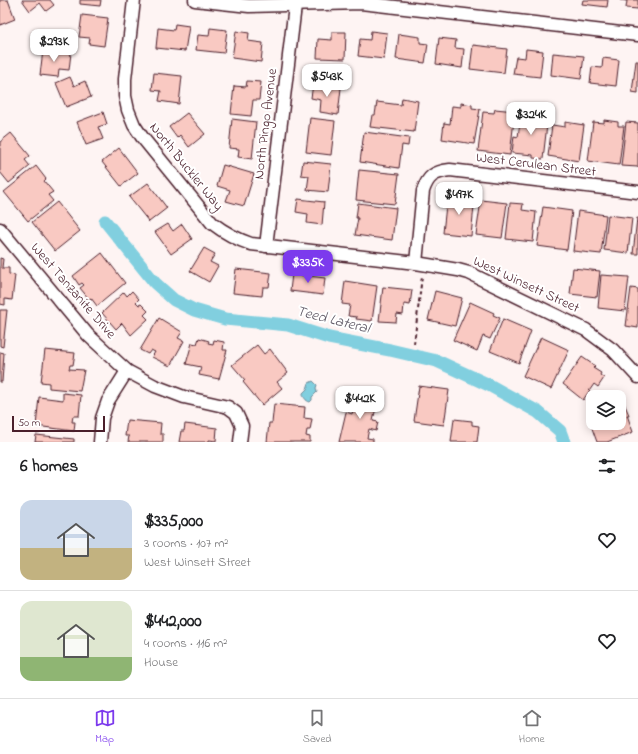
<!DOCTYPE html>
<meta charset="utf-8">
<style>
:root{--surface:#fff;--page:#f6f6f6;--text:#202124;--muted:#757577;--line:#e0e0e0;--accent:#7c3aed}
body{margin:0;font-family:"Indie Flower",sans-serif;background:var(--page);color:var(--text);height:100vh;display:flex;flex-direction:column;font-size:15px;white-space:nowrap}
*{box-sizing:border-box;margin:0}
p{font-size:13px;color:var(--muted)}
.icon{flex:none;width:22px;height:22px;fill:none;stroke:currentColor;stroke-width:2;stroke-linecap:round;stroke-linejoin:round}
.map{position:relative;height:442px;overflow:hidden}
.side{display:flex;flex-direction:column;background:var(--surface);flex:1}
.side>*{flex:none}
.fabs{position:absolute;left:586px;top:390px;display:grid;gap:8px}
.fabs a{display:grid;place-items:center;width:40px;height:40px;border-radius:8px;background:var(--surface);box-shadow:0 2px 10px #0003;font-size:20px}
.scale{position:absolute;left:12px;bottom:10px;width:93px;box-sizing:border-box;padding-left:4px;border:2px solid #4a1f2b;border-top:0;font-size:11px;line-height:14px;white-space:nowrap;color:#4a1f2b;-webkit-text-stroke:3px #fff;paint-order:stroke}
.price{position:absolute;translate:-50% -34px;padding:0 9px;border-radius:8px;background:#fff;color:#222;font-size:13px;line-height:26px;filter:drop-shadow(0 1px 2px #0008)}
.price::after{content:'';position:absolute;left:50%;top:24px;width:12px;height:9px;margin-left:-6px;background:inherit;clip-path:polygon(0 0,100% 0,50% 100%)}
.price.active{background:var(--accent);color:#fff}
ul{padding:0;list-style:none}
li{display:flex;align-items:center;gap:12px;height:100px;padding:0 20px}
li+li{border-top:1px solid var(--line)}
li span{display:grid;place-items:center;flex:none;width:112px;height:80px;border-radius:12px;color:#555}
li>.icon{margin-inline-start:auto}
span .icon{width:48px;height:48px;fill:#fffc;stroke-width:1}
li b{font-size:17px}
h2{display:flex;justify-content:space-between;align-items:center;height:48px;padding:0 20px;font-size:17px}
.tab-bar{display:flex;justify-content:space-around;align-items:center;height:56px;border-top:1px solid var(--line);background:var(--surface);font-size:11px;color:var(--muted)}
.tab-bar a{display:grid;justify-items:center;gap:2px}
.tab-bar .active{color:var(--accent)}
.map>svg:first-child{display:block}
.water{fill:#81cfdf;stroke:#6b8997}
.lines{fill:none;stroke-linecap:round;stroke-linejoin:round}
.canal{stroke:#81cfdf;stroke-width:13}
.building{fill:#f9c9c2;stroke:#4a1f2b}
.street-casing{stroke:#4a1f2b;stroke-width:15}
.path{stroke:#4a1f2b;stroke-width:2;stroke-dasharray:4 3;stroke-linecap:butt}
.street{stroke:#fff;stroke-width:12}
.labels{text-anchor:middle;dominant-baseline:central;stroke-width:4;stroke-linejoin:round;paint-order:stroke}
.street-label{font-size:14px;fill:#4a1f2b;stroke:#fff}
.water-label{font-size:15px;font-style:italic;fill:#5a5461;stroke:#fff}
</style>
<div class="map">
<svg width="638" height="442" viewBox="0 0 638 442">
<rect width="100%" height="100%" fill="#fef4f3"/>
<filter id="ink" filterUnits="userSpaceOnUse"><feTurbulence type="fractalNoise" baseFrequency=".025" numOctaves="2"/><feDisplacementMap in="SourceGraphic" scale="8" xChannelSelector="R" yChannelSelector="G"/><feConvolveMatrix kernelMatrix="1 2 1 2 8 2 1 2 1" color-interpolation-filters="sRGB"/></filter>
<g filter="url(#ink)">
<!-- water -->
<path class="water" d="M313,381L317,385L316,388L317,392L312,397V400L310,402C306,401 303,397 303,393L307,389L309,383Z"/>
<g class="lines">
<!-- canal -->
<polyline class="canal" points="105,221 155,283 174,300 194,310 225,319 288,325 329,338 390,350 437,361 489,385 538,412 560,431 564,442"/>
</g>
<!-- building -->
<g class="building">
<polygon points="0,0 8,0 15,19 0,25"/>
<polygon points="22,0 50,0 54,5 46,11 40,3 30,11"/>
<polygon points="80,0 101,0 100,6 80,4"/>
<polygon points="583,0 608,0 607,7 582,4"/>
<polygon points="620,0 638,0 638,9 626,8 627,1"/>
<polygon points="82,15 108,18 104,46 89,44 90,38 79,37"/>
<polygon points="175,24 189,26 185,51 156,48 158,28 174,30"/>
<polygon points="210,28 227,30 224,53 196,50 198,35 209,36"/>
<polygon points="236,31 249,33 248,41 263,43 261,62 232,58"/>
<polygon points="371,31 387,33 384,59 358,56 360,39 370,40"/>
<polygon points="332,32 346,32 345,59 317,58 318,39 332,40"/>
<polygon points="399,34 420,37 420,43 428,44 425,63 396,59"/>
<polygon points="439,38 456,40 455,48 464,49 462,68 436,64"/>
<polygon points="473,45 507,49 504,73 470,69"/>
<polygon points="526,49 543,51 540,77 513,74 516,57 525,58"/>
<polygon points="43,50 71,53 69,70 59,69 58,77 40,75"/>
<polygon points="553,53 584,56 581,79 551,75"/>
<polygon points="603,58 619,60 616,86 590,83 592,67 602,68"/>
<polygon points="636,61 638,61 638,93 632,92"/>
<polygon points="154,73 182,76 179,104 159,101 161,91 152,90"/>
<polygon points="70,77 74,86 85,81 91,97 66,107 56,83"/>
<polygon points="247,81 261,82 259,100 253,100 251,116 231,114 234,86 246,87"/>
<polygon points="313,84 341,88 338,115 320,112 321,100 311,98"/>
<polygon points="402,98 418,101 414,132 370,127 372,115 375,115 377,102 401,105"/>
<polygon points="461,103 472,105 472,108 480,109 474,144 442,139 444,123 450,124 452,106 461,107"/>
<polygon points="495,109 515,111 510,155 478,151 483,112 494,113"/>
<polygon points="530,111 541,112 540,116 548,116 543,159 533,158 533,155 512,153 514,136 518,137 521,115 529,116"/>
<polygon points="103,112 107,124 98,127 103,139 86,145 77,122"/>
<polygon points="187,113 205,134 189,147 180,135 177,138 169,127"/>
<polygon points="310,118 335,121 331,155 306,152"/>
<polygon points="232,119 256,122 252,159 238,157 239,149 229,148"/>
<polygon points="604,120 618,122 618,126 624,126 619,165 588,161 593,122 604,123"/>
<polygon points="565,122 584,125 579,161 548,156 552,125 565,127"/>
<polygon points="626,122 638,123 638,167 621,166"/>
<polygon points="364,132 409,138 408,146 402,145 399,168 360,162"/>
<polygon points="11,133 30,156 25,160 30,166 9,183 0,172 0,142"/>
<polygon points="119,148 138,173 121,186 102,162"/>
<polygon points="303,161 331,164 328,192 307,190 309,176 301,175"/>
<polygon points="223,165 254,174 244,206 226,201 230,190 217,186"/>
<polygon points="36,166 46,179 44,181 53,192 48,195 53,201 28,221 4,192"/>
<polygon points="359,170 399,174 395,204 356,200"/>
<polygon points="148,183 167,208 149,222 129,197"/>
<polygon points="465,195 475,196 471,236 443,233 447,196 465,198"/>
<polygon points="298,199 324,202 322,225 307,223 308,214 296,212"/>
<polygon points="481,200 507,203 502,238 476,235"/>
<polygon points="57,202 80,231 55,251 32,222"/>
<polygon points="358,203 396,208 392,240 355,235 358,218 356,218"/>
<polygon points="510,203 523,204 522,210 536,212 533,242 506,239"/>
<polygon points="543,207 572,211 567,250 537,246"/>
<polygon points="578,211 606,215 601,254 573,251"/>
<polygon points="608,215 632,218 628,253 604,250"/>
<polygon points="637,218 638,218 638,254 633,254"/>
<polygon points="168,224 173,231 182,224 192,239 171,254 155,232"/>
<polygon points="204,248 215,254 210,262 218,266 209,282 190,271"/>
<polygon points="102,253 125,283 97,306 91,298 89,299 80,288 84,285 82,283 79,285 73,276"/>
<polygon points="0,258 3,259 2,268 9,268 9,274 15,275 12,300 5,299 5,305 0,304"/>
<polygon points="573,268 600,271 597,297 570,294"/>
<polygon points="236,269 271,273 269,287 263,287 262,296 233,293"/>
<polygon points="292,274 325,278 323,295 290,291"/>
<polygon points="601,275 629,277 625,311 598,308"/>
<polygon points="345,281 377,286 372,321 356,319 357,317 348,316 350,305 342,304"/>
<polygon points="383,287 412,290 410,305 404,304 403,315 397,314 396,322 379,321"/>
<polygon points="631,288 638,289 638,328 626,326"/>
<polygon points="132,291 139,299 136,302 139,305 141,304 148,311 144,315 148,319 131,335 122,323 116,329 102,313 124,292 127,296"/>
<polygon points="435,291 462,298 455,326 428,320"/>
<polygon points="470,302 494,313 493,315 500,318 490,339 483,336 477,351 453,340"/>
<polygon points="0,310 7,310 3,347 0,346"/>
<polygon points="159,318 182,332 178,338 184,341 170,366 152,357 155,352 151,350 148,354 140,350"/>
<polygon points="503,319 531,331 519,363 490,351"/>
<polygon points="541,337 569,350 551,389 523,376"/>
<polygon points="199,338 209,341 208,343 213,344 214,340 224,342 223,350 227,350 219,379 199,375 201,367 186,364 192,343 197,344"/>
<polygon points="257,345 264,354 270,349 288,373 277,382 282,388 262,405 243,382 245,380 232,365"/>
<polygon points="45,350 75,353 73,365 70,365 69,369 84,370 80,391 49,388 49,383 41,382"/>
<polygon points="0,352 4,353 2,382 0,382"/>
<polygon points="582,357 595,366 593,368 601,373 600,375 604,378 598,387 594,384 583,400 563,384"/>
<polygon points="419,386 449,390 444,425 414,421"/>
<polygon points="63,393 81,395 79,416 73,416 72,422 75,422 74,431 36,426 39,397 63,400"/>
<polygon points="357,393 378,398 373,421 378,422 376,431 369,429 367,438 373,439 373,442 339,442 346,412 352,414"/>
<polygon points="622,398 629,415 627,415 633,432 607,442 597,442 589,420 593,419 593,423 619,423 619,399"/>
<polygon points="274,404 305,407 304,418 312,419 310,430 307,430 306,436 310,437 310,442 267,442 269,423 272,423"/>
<polygon points="454,419 472,421 472,425 479,426 477,442 451,442"/>
<polygon points="127,420 161,423 160,434 163,434 163,442 128,442 129,436 125,436"/>
<polygon points="185,424 217,428 216,441 209,440 209,442 179,442 181,431 184,431"/>
<polygon points="36,435 74,439 74,442 35,442"/>
</g>
<g class="lines">
<!-- street casing -->
<g class="street-casing">
<g id="street">
<path d="M134,0L125,79V96L128,110L134,125L142,137L212,223C225,233 236,239 251,244L416,263L458,270L469,273L586,330L613,350L638,377"/>
<polyline points="195,0 249,6 361,3 638,35"/>
<polyline points="0,229 88,335 127,371 155,386 184,397 228,407 236,413 242,426 240,442"/>
<polyline points="266,246 295,6"/>
<path d="M416,263L423,191C428,176 434,172 450,170L638,192"/>
<polyline points="100,442 102,418 108,401 127,371"/>
</g>
</g>
<!-- path -->
<polyline class="path" points="414,344 422,276"/>
<!-- street -->
<use href="#street" class="street"/>
</g>
</g>
<g class="labels">
<!-- street labels -->
<g class="street-label">
<text transform="translate(266 124) rotate(-83)">North Pingo Avenue</text>
<text transform="translate(536 165) rotate(7)">West Cerulean Street</text>
<text transform="translate(186 167) rotate(51)">North Buckler Way</text>
<text transform="translate(526 285) rotate(25)">West Winsett Street</text>
<text transform="translate(73 291) rotate(49)">West Tanzanite Drive</text>
</g>
<!-- water labels -->
<g class="water-label">
<text transform="translate(333 320) rotate(14)">Teed Lateral</text>
</g>
</g>
</svg>
<div class="fabs">
<a><svg class="icon" aria-label="layers" viewBox="0 0 24 24"><path d="M12 4l9 5-9 5-9-5zM3 14l9 5 9-5"/></svg></a>
</div>
<div class="scale">50 m</div>
<b class="price" style="left:54px;top:63px">$293K</b>
<b class="price" style="left:327px;top:98px">$543K</b>
<b class="price" style="left:531px;top:136px">$324K</b>
<b class="price" style="left:459px;top:216px">$497K</b>
<b class="price active" style="left:308px;top:284px">$335K</b>
<b class="price" style="left:360px;top:420px">$442K</b>
</div>
<section class="side">
<h2>6 homes<svg class="icon" aria-label="filters" viewBox="0 0 24 24"><path d="M4 7h16M4 17h16"/><circle cx="9" cy="7" r="2"/><circle cx="15" cy="17" r="2"/></svg></h2>
<ul>
<li><span style="background:linear-gradient(#c9d6e8 60%,#c2b280 0)"><svg class="icon" aria-label="home" viewBox="0 0 24 24"><path d="M3 11l9-7 9 7M6 9v11h12V9"/></svg></span><div><b>$335,000</b><p>3 rooms · 107 m²</p><p>West Winsett Street</p></div><svg class="icon" aria-label="heart" viewBox="0 0 24 24"><path d="M12 20l-8-8c-3-5 5-10 8-4 3-6 11-1 8 4z"/></svg></li>
<li><span style="background:linear-gradient(#dfe7d0 70%,#8fb573 0)"><svg class="icon" aria-label="home" viewBox="0 0 24 24"><path d="M3 11l9-7 9 7M6 9v11h12V9"/></svg></span><div><b>$442,000</b><p>4 rooms · 116 m²</p><p>House</p></div><svg class="icon" aria-label="heart" viewBox="0 0 24 24"><path d="M12 20l-8-8c-3-5 5-10 8-4 3-6 11-1 8 4z"/></svg></li>
</ul>
</section>
<nav class="tab-bar">
<a class="active"><svg class="icon" aria-label="map" viewBox="0 0 24 24"><path d="M3 6l6-2 6 2 6-2v14l-6 2-6-2-6 2zM9 4v14M15 6v14"/></svg>Map</a>
<a><svg class="icon" aria-label="saved" viewBox="0 0 24 24"><path d="M7 4h10v16l-5-4-5 4z"/></svg>Saved</a>
<a><svg class="icon" aria-label="home" viewBox="0 0 24 24"><path d="M3 11l9-7 9 7M6 9v11h12V9"/></svg>Home</a>
</nav>
